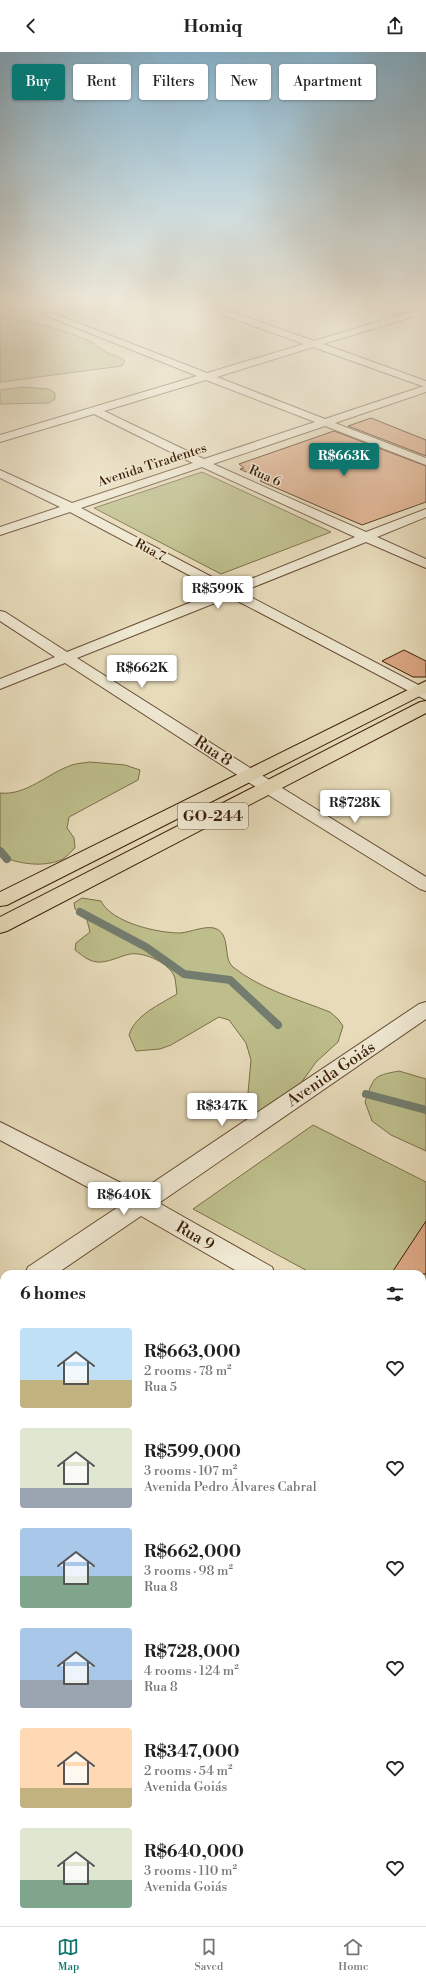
<!DOCTYPE html>
<meta charset="utf-8">
<style>
:root{--surface:#fff;--page:#f2f2f2;--text:#222;--muted:#767676;--line:#e0e0e0;--accent:#0f766e}
body{margin:0;font-family:"Libre Bodoni",serif;background:var(--page);color:var(--text);height:100vh;display:flex;flex-direction:column;font-size:15px;white-space:nowrap}
*{box-sizing:border-box;margin:0}
p{font-size:13px;color:var(--muted)}
.icon{flex:none;width:22px;height:22px;fill:none;stroke:currentColor;stroke-width:2;stroke-linecap:round;stroke-linejoin:round}
.map{position:relative;flex:1;overflow:hidden}
.drawer{position:absolute;left:0px;top:1218px;width:426px;height:656px;display:flex;flex-direction:column;background:var(--surface);border-radius:12px 12px 0 0;box-shadow:0 1px 3px #0004}
.drawer>*{flex:none}
.hud{position:absolute;left:12px;top:12px;width:402px;height:36px;display:flex;gap:8px}
.price{position:absolute;translate:-50% -34px;padding:0 9px;border-radius:4px;background:#fff;color:#222;font-size:13px;line-height:26px;filter:drop-shadow(0 1px 2px #0008)}
.price::after{content:'';position:absolute;left:50%;top:24px;width:12px;height:9px;margin-left:-6px;background:inherit;clip-path:polygon(0 0,100% 0,50% 100%)}
.price.active{background:var(--accent);color:#fff}
ul{padding:0;list-style:none}
li{display:flex;align-items:center;gap:12px;height:100px;padding:0 20px}
li span{display:grid;place-items:center;flex:none;width:112px;height:80px;border-radius:4px;color:#555}
li>.icon{margin-inline-start:auto}
span .icon{width:48px;height:48px;fill:#fffc;stroke-width:1}
li b{font-size:17px}
h2{display:flex;justify-content:space-between;align-items:center;height:48px;padding:0 20px;font-size:17px}
.pill{padding:0 14px;border-radius:4px;background:var(--surface);box-shadow:0 1px 3px #0004;font-size:14px;line-height:36px}
.pill.active{background:var(--accent);color:#fff}
header{display:flex;justify-content:space-between;align-items:center;height:52px;padding:0 20px;background:var(--surface);font-size:18px;font-weight:700}
.dock{display:flex;justify-content:space-around;align-items:center;height:56px;border-top:1px solid var(--line);background:var(--surface);font-size:11px;color:var(--muted)}
.dock a{display:grid;justify-items:center;gap:2px}
.dock .active{color:var(--accent)}
.map>svg:first-child{display:block}
.green{fill:#bdbe8b;stroke:#7c6e49}
.lines{fill:none;stroke-linecap:round;stroke-linejoin:round}
.stream{stroke:#737c6e;stroke-width:8}
.building{fill:#dba783;stroke:#3c1e07}
.minor-casing{stroke:#674d34;stroke-width:2}
.primary-casing{stroke:#3c1e07;stroke-width:2}
.minor{fill:#efe8d2;fill-rule:evenodd}
.primary{fill:#e7dbba;fill-rule:evenodd}
.labels{text-anchor:middle;dominant-baseline:central;stroke-width:3;stroke-linejoin:round;paint-order:stroke}
.far-street-label{font-size:13px;fill:#3c1e07;stroke:#efe8d2}
.shield{fill:#efe8d2;stroke:#725b44;stroke-width:1}
.shield-label{font-size:15px;font-weight:bold;fill:#3c1e07}
.street-label{font-size:16px;fill:#3c1e07;stroke:#efe8d2}
</style>
<header><svg class="icon" aria-label="back" viewBox="0 0 24 24"><path d="M15 5l-7 7 7 7"/></svg>Homiq<svg class="icon" aria-label="share" viewBox="0 0 24 24"><path d="M12 15V3M7 8l5-5 5 5M5 13v7h14v-7"/></svg></header>
<div class="map">
<svg width="426" height="1874" viewBox="0 0 426 1874">
<rect width="100%" height="100%" fill="#e7dbba"/>
<filter id="stains"><feTurbulence type="fractalNoise" baseFrequency=".005" numOctaves="4"/><feColorMatrix values="0 0 0 0 .2 0 0 0 0 .09 0 0 0 0 .02 0 0 0 .5 -.17"/></filter>
<radialGradient id="worn" r=".72"><stop offset=".6" stop-color="#630" stop-opacity="0"/><stop offset="1" stop-color="#630" stop-opacity=".3"/></radialGradient>
<!-- green -->
<g class="green">
<path d="M0,266C22,265 72,280 93,291C97,293 99,296 103,298C110,303 118,303 125,309L122,314L0,330Z"/>
<polygon points="23,335 49,337 55,341 55,347 49,351 0,352 0,338"/>
<polygon points="202,420 331,480 221,522 94,456"/>
<path d="M90,710L125,713L140,718L138,728L69,765L67,776L74,786L75,796C71,799 68,804 63,807C44,816 19,812 0,804V741C26,744 48,721 72,713C78,711 84,711 90,710Z"/>
<path d="M82,846L101,849C112,871 158,881 180,881C191,880 203,874 214,876C232,881 222,906 233,915C260,937 297,947 330,960L338,967L343,974L338,990L316,1010L294,1041L275,1055L253,1062L247,1052L251,1008L246,991L229,968L219,965L171,993L160,997L136,999L129,983C135,963 159,953 177,942C176,937 176,931 175,926C170,911 145,900 130,902C120,904 108,911 97,910C88,909 82,903 75,898L76,891L90,880L87,868L75,857L74,851Z"/>
<path d="M399,1019L426,1027V1099L391,1083L372,1069L365,1050C374,1025 372,1024 399,1019Z"/>
<polygon points="313,1073 426,1130 426,1283 422,1281 422,1222 313,1222 193,1157"/>
</g>
<g class="lines">
<!-- stream -->
<g class="stream">
<polyline points="0,799 7,807"/>
<polyline points="80,860 146,895 184,922 230,928 278,973"/>
<polyline points="366,1042 426,1058"/>
</g>
</g>
<!-- building -->
<g class="building">
<polygon points="371,366 426,388 426,404 348,374"/>
<polygon points="334,379 426,414 426,450 362,473 260,429 263,428 240,417 244,416 239,412"/>
<polygon points="404,598 426,609 426,625 413,625 382,609"/>
<polygon points="426,1169 426,1222 391,1222"/>
</g>
<g class="lines">
<!-- minor casing -->
<g class="minor-casing">
<g id="minor">
<path d="M215,254L314,289L426,255V261L323,292L426,329V340L335,371L426,406V413L325,374L213,412L366,480L426,457V465L377,485L426,507V516L366,490L241,540L426,637V648L230,545L77,606L274,731L426,825V839L420,837L262,739L65,611L0,637V627L55,605L0,569V559L5,560L67,600L219,539L70,460L0,483V475L60,455L0,426V418L72,451L193,411L94,362L0,390V383L197,324L42,262L47,259L50,260L207,321L304,292L212,259L210,257ZM313,295L422,334H424L325,367L217,325ZM206,328L315,370L204,407L104,359ZM202,415L355,485L231,535L81,456Z"/>
<polygon points="426,950 426,967 159,1151 272,1215 275,1222 242,1222 141,1164 56,1222 25,1222 28,1215 121,1153 0,1088 0,1070 139,1140 419,952"/>
<polygon points="4,1233 4,1256 0,1258 0,1235"/>
<polygon points="422,1301 426,1303 426,1327 422,1325"/>
<polygon points="0,1439 4,1441 4,1470 0,1468"/>
<polygon points="426,1558 426,1591 422,1592 422,1560"/>
<polygon points="422,1745 426,1747 426,1782 422,1780"/>
<polygon points="110,1870 148,1870 146,1874 108,1874"/>
</g>
</g>
<!-- primary casing -->
<g class="primary-casing">
<g id="primary">
<polygon points="426,629 426,641 7,853 0,854 0,840"/>
<polygon points="426,649 426,661 7,879 0,881 0,865 420,650"/>
</g>
</g>
<!-- minor -->
<use href="#minor" class="minor"/>
<!-- primary -->
<use href="#primary" class="primary"/>
</g>
<!-- sky -->
<linearGradient id="sky" x2="0" y2="1"><stop stop-color="#87b7d3"/><stop offset="0.49" stop-color="#f4efe0"/><stop offset="1" stop-color="#f4efe0" stop-opacity="0"/></linearGradient>
<rect width="426" height="513" fill="url(#sky)"/>
<g class="labels">
<!-- far-street labels -->
<g class="far-street-label">
<text transform="translate(152 413) rotate(-18)">Avenida Tiradentes</text>
<text transform="translate(265 424) rotate(24)">Rua 6</text>
<text transform="translate(150 498) rotate(28)">Rua 7</text>
</g>
<!-- shield labels -->
<rect class="shield" x="178" y="751" width="70" height="26" rx="3"/>
<g class="shield-label">
<text x="213" y="764">GO-244</text>
</g>
<!-- street labels -->
<g class="street-label">
<text transform="translate(213 699) rotate(33)">Rua 8</text>
<text transform="translate(331 1022) rotate(-34)">Avenida Goiás</text>
<text transform="translate(195 1184) rotate(30)">Rua 9</text>
</g>
</g>
<rect width="100%" height="100%" filter="url(#stains)"/>
<rect width="100%" height="100%" fill="url(#worn)"/>
</svg>
<b class="price active" style="left:344px;top:425px">R$663K</b>
<b class="price" style="left:218px;top:558px">R$599K</b>
<b class="price" style="left:142px;top:637px">R$662K</b>
<b class="price" style="left:355px;top:772px">R$728K</b>
<b class="price" style="left:222px;top:1075px">R$347K</b>
<b class="price" style="left:124px;top:1164px">R$640K</b>
<div class="hud">
<a class="pill active">Buy</a>
<a class="pill">Rent</a>
<a class="pill">Filters</a>
<a class="pill">New</a>
<a class="pill">Apartment</a>
</div>
<section class="drawer">
<h2>6 homes<svg class="icon" aria-label="filters" viewBox="0 0 24 24"><path d="M4 7h16M4 17h16"/><circle cx="9" cy="7" r="2"/><circle cx="15" cy="17" r="2"/></svg></h2>
<ul>
<li><span style="background:linear-gradient(#bfe0f5 65%,#c2b280 0)"><svg class="icon" aria-label="home" viewBox="0 0 24 24"><path d="M3 11l9-7 9 7M6 9v11h12V9"/></svg></span><div><b>R$663,000</b><p>2 rooms · 78 m²</p><p>Rua 5</p></div><svg class="icon" aria-label="heart" viewBox="0 0 24 24"><path d="M12 20l-8-8c-3-5 5-10 8-4 3-6 11-1 8 4z"/></svg></li>
<li><span style="background:linear-gradient(#dfe7d0 75%,#9aa5b1 0)"><svg class="icon" aria-label="home" viewBox="0 0 24 24"><path d="M3 11l9-7 9 7M6 9v11h12V9"/></svg></span><div><b>R$599,000</b><p>3 rooms · 107 m²</p><p>Avenida Pedro Álvares Cabral</p></div><svg class="icon" aria-label="heart" viewBox="0 0 24 24"><path d="M12 20l-8-8c-3-5 5-10 8-4 3-6 11-1 8 4z"/></svg></li>
<li><span style="background:linear-gradient(#a9c7e8 60%,#7fa58c 0)"><svg class="icon" aria-label="home" viewBox="0 0 24 24"><path d="M3 11l9-7 9 7M6 9v11h12V9"/></svg></span><div><b>R$662,000</b><p>3 rooms · 98 m²</p><p>Rua 8</p></div><svg class="icon" aria-label="heart" viewBox="0 0 24 24"><path d="M12 20l-8-8c-3-5 5-10 8-4 3-6 11-1 8 4z"/></svg></li>
<li><span style="background:linear-gradient(#a9c7e8 65%,#9aa5b1 0)"><svg class="icon" aria-label="home" viewBox="0 0 24 24"><path d="M3 11l9-7 9 7M6 9v11h12V9"/></svg></span><div><b>R$728,000</b><p>4 rooms · 124 m²</p><p>Rua 8</p></div><svg class="icon" aria-label="heart" viewBox="0 0 24 24"><path d="M12 20l-8-8c-3-5 5-10 8-4 3-6 11-1 8 4z"/></svg></li>
<li><span style="background:linear-gradient(#ffd9b3 75%,#c2b280 0)"><svg class="icon" aria-label="home" viewBox="0 0 24 24"><path d="M3 11l9-7 9 7M6 9v11h12V9"/></svg></span><div><b>R$347,000</b><p>2 rooms · 54 m²</p><p>Avenida Goiás</p></div><svg class="icon" aria-label="heart" viewBox="0 0 24 24"><path d="M12 20l-8-8c-3-5 5-10 8-4 3-6 11-1 8 4z"/></svg></li>
<li><span style="background:linear-gradient(#dfe7d0 65%,#7fa58c 0)"><svg class="icon" aria-label="home" viewBox="0 0 24 24"><path d="M3 11l9-7 9 7M6 9v11h12V9"/></svg></span><div><b>R$640,000</b><p>3 rooms · 110 m²</p><p>Avenida Goiás</p></div><svg class="icon" aria-label="heart" viewBox="0 0 24 24"><path d="M12 20l-8-8c-3-5 5-10 8-4 3-6 11-1 8 4z"/></svg></li>
</ul>
</section>
</div>
<nav class="dock">
<a class="active"><svg class="icon" aria-label="map" viewBox="0 0 24 24"><path d="M3 6l6-2 6 2 6-2v14l-6 2-6-2-6 2zM9 4v14M15 6v14"/></svg>Map</a>
<a><svg class="icon" aria-label="saved" viewBox="0 0 24 24"><path d="M7 4h10v16l-5-4-5 4z"/></svg>Saved</a>
<a><svg class="icon" aria-label="home" viewBox="0 0 24 24"><path d="M3 11l9-7 9 7M6 9v11h12V9"/></svg>Home</a>
</nav>
